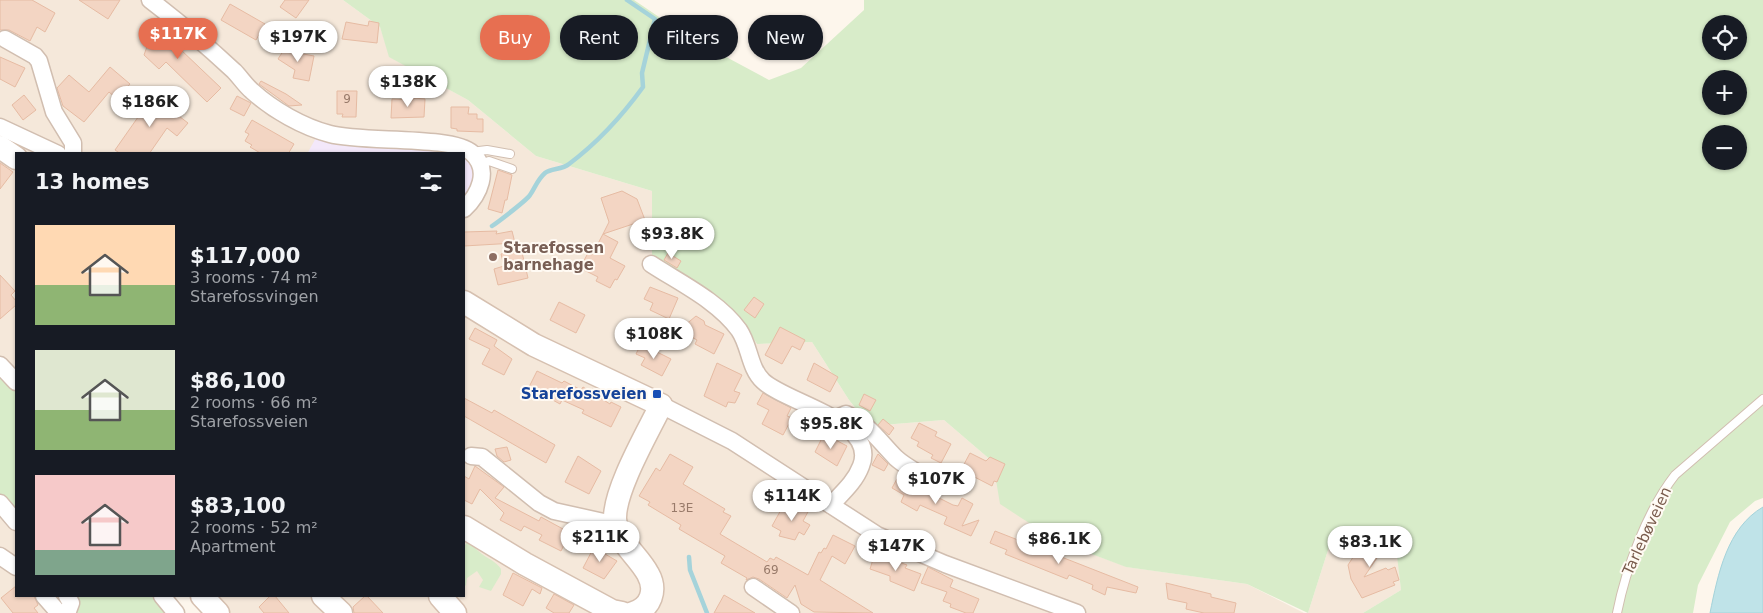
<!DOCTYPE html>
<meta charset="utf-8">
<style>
:root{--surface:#171b24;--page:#242831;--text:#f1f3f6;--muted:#9ea1a6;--accent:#e76f51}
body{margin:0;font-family:"DejaVu Sans",sans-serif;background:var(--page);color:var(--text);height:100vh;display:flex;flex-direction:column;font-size:19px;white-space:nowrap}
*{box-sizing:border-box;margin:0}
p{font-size:16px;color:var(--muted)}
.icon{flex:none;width:28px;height:28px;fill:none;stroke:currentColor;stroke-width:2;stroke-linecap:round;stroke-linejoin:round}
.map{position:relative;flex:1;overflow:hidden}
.details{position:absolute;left:15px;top:152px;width:450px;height:445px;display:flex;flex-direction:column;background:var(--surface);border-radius:0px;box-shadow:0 1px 4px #0004}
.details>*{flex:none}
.top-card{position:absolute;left:480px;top:15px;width:475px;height:45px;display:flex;gap:10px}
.fabs{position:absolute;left:1702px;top:15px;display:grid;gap:10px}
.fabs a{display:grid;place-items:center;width:45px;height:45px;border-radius:50%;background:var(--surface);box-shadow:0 1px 4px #0004;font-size:25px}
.price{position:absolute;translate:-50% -42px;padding:0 11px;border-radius:18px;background:#fff;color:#222;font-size:16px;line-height:32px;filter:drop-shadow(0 1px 2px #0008)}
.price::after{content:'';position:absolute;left:50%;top:30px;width:15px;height:11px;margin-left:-8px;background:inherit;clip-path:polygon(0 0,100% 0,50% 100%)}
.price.current{background:var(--accent);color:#fff}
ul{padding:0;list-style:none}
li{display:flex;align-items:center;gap:15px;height:125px;padding:0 20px}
li span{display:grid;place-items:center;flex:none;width:140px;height:100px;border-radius:0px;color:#555}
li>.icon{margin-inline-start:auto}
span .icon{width:60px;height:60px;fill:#fffc;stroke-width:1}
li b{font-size:21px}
h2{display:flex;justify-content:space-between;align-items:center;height:60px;padding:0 20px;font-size:21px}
.tag{padding:0 18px;border-radius:22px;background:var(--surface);box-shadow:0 1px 4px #0004;font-size:18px;line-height:45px}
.tag.current{background:var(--accent);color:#fff}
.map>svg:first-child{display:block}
.residential{fill:#f5e8da}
.education{fill:#f3e8fa}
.green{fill:#d8ecc9;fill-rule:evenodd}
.water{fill:#bfe3e8;stroke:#a5d3da}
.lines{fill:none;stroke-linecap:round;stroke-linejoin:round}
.stream{stroke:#a5d3da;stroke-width:4.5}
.building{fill:#f3d5c3;stroke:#e6bba3}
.lane-casing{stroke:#d1beb0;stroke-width:10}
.street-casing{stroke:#d1beb0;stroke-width:19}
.secondary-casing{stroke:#d6c0b0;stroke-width:25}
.lane{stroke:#fff;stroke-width:8}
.street{stroke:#fff;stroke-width:16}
.secondary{stroke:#fff;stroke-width:22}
.education-dot{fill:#8d6e63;stroke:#fffaf3;stroke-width:2}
.transit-dot{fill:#1a4fb4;stroke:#fffaf3;stroke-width:2}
.labels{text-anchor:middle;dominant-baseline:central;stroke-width:4;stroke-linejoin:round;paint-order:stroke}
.number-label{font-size:12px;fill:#987a6a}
.education-label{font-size:15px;font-weight:bold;fill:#785e54;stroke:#fffaf3;text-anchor:start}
.transit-label{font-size:15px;font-weight:bold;fill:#164399;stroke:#fffaf3;text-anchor:end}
.street-label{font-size:15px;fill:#7a5c4d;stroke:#fffaf3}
</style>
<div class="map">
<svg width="1763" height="613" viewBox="0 0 1763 613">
<rect width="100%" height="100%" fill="#fdf6ec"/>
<!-- residential -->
<g class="residential">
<polygon points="0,0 343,0 380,27 390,57 468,100 536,156 652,191 652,261 744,324 757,344 812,342 849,400 870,426 944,420 993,462 1057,541 1127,567 1247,584 1304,613 227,613 208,596 464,596 464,154 16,154 16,384 0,366"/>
<polygon points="0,492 16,514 16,596 59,596 63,613 0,613"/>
<polygon points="1395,529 1401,590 1363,613 1308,613 1329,547"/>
</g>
<!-- education -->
<g class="education">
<polygon points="317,136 438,149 460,154 307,154"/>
<polygon points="464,157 471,165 474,182 464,201"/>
</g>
<!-- green -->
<g class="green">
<path d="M343,0H634L687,36L769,80L801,68L864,10V0H1763V498L1755,501L1730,522L1698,585L1693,613H1363L1401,590L1394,530L1329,547L1308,613L1247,584L1126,567L1057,541L1000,504L993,462L944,420L870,426L849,400L812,342L757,344L744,324L652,261V191L536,156L468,100L389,57L380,27ZM1711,24H1739V51H1711ZM1711,79H1739V106H1711ZM1711,134H1739V161H1711Z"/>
<polygon points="0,361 16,380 16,518 0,500"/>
<path d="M468,540L470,541C479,557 494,558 501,569V574L491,591L479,587L483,580L477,571L467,578L466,585L464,587V547Z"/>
<polygon points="70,596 155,596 170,613 74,613"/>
</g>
<!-- water -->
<path class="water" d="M1763,507V613H1710C1718,574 1727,528 1763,507Z"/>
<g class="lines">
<!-- stream -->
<g class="stream">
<path d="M492,226C498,222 527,200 530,195C535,188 537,180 545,173C551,168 562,170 569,164C597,143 622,116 643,87L642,73L655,19L627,0"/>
<polyline points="689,557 690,570 707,613"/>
</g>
</g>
<!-- building -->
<g class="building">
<polygon points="0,0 32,0 55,13 45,32 37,27 30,41 9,30 0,30"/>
<polygon points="79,0 120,0 108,19"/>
<polygon points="285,0 309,0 296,18 280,7"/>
<polygon points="230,4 265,24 256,40 221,20"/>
<polygon points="158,19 185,43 180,49 221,88 207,102 166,62 159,69 144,55 155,24"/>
<polygon points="369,21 379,23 377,43 342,39 346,22 368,26"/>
<polygon points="287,45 298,53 314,56 309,81 293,78 295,70 278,59"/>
<polygon points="0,57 25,68 15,87 0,79"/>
<polygon points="110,67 130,84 117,99 109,92 84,122 63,106 57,88 69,75 89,92"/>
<polygon points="261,81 286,94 302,105 289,106 259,84"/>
<polygon points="337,91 357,91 356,117 342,117 343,114 337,114"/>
<polygon points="150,94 188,123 177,136 167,128 149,154 121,154 115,150 143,110 139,107"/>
<polygon points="24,95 36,110 23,120 12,105"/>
<polygon points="237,96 251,103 244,116 230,109"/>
<polygon points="413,98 425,99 424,117 391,118 392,99 413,100"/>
<polygon points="451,107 469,107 468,114 477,114 477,119 483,119 483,132 457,131 457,129 451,128"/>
<polygon points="252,120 294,144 288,154 262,154 250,147 252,145 245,141 249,134 245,132"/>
<polygon points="0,163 13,172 0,189"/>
<polygon points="498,170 512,175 507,200 505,200 502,213 488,209"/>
<polygon points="622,191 637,199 645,220 603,234 609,222 601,198"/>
<polygon points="657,226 667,231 662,241 650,245 640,240 645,230"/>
<polygon points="497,231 496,234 512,231 515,243 464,246 464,232"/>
<polygon points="603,234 618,242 610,258 625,266 617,280 615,279 610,288 596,281 598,277 580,268 588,253 592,255"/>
<polygon points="521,248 528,278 498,285 494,269 504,266 501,254"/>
<polygon points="668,253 681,261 677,268 664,260"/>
<polygon points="0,275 15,291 11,295 16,301 16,305 0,319"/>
<polygon points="650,287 678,298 669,319 650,310 653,303 644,299"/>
<polygon points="754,297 764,304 755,318 744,310"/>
<polygon points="559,302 585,315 576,333 550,320"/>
<polygon points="696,316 704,321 705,325 724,334 714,354 695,344 697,340 688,335 691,330 684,326"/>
<polygon points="780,327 805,340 800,350 792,346 782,364 765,355"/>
<polygon points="475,328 497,340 494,346 512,359 504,375 482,364 490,349 469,339"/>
<polygon points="641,344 671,359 662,376 641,365 645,358 636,354"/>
<polygon points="717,363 742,375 734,391 740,393 735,403 728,402 726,407 704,396"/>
<polygon points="814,363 838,377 830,392 807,380"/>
<polygon points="537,371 562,383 564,381 581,390 583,387 610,404 611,402 621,407 611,427 582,413 584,410 562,400 560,404 529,387"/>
<polygon points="763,393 791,408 787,416 792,418 783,435 762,424 769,410 757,404"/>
<polygon points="864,394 876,400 870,411 859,405"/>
<polygon points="464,398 492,413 494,410 555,445 546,463 464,416"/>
<polygon points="883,419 894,428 889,435 878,425"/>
<polygon points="816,422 826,427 820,439 811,434"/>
<polygon points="919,423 937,432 935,436 951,444 941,463 931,458 933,455 917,446 919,442 911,438"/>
<polygon points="824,434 847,446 837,466 815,452"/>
<polygon points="507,447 511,460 504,462 497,456 495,449"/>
<polygon points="970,453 986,461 990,457 1005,464 997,482 994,481 992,486 961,470"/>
<polygon points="670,454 693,467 683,484 725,509 723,512 731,516 720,534 767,562 770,558 774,560 776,557 808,575 819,552 821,553 824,548 826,549 833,535 855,546 845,564 832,556 820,580 873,613 814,612 801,604 795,585 787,598 759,579 753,577 746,580 747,578 721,563 725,556 679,529 681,525 648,505 650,502 639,496 656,468 660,471"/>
<polygon points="878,454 888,464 884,471 872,465"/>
<polygon points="578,456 601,471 589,494 565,482"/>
<polygon points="475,466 504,487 495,498 539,521 541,517 563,529 561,532 569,535 561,551 539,540 542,535 524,526 521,531 500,520 504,513 480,489 472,504 464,500 464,476 469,479"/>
<polygon points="899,475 920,486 919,488 953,505 958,506 962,498 973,504 962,526 979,520 971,536 944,524 947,517 920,505 917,511 901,502 904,495 892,488"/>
<polygon points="797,503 809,510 803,521 810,525 804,535 799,532 795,540 779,536 781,531 772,526 782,508 791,513"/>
<polygon points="1386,530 1373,551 1379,555 1364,577 1386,568 1388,570 1395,567 1399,580 1393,582 1395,585 1362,598 1351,579 1348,565 1370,531 1373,533"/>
<polygon points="995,531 1138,587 1136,593 1107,587 1105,595 1092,589 1093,585 1069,575 1067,579 1005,554 1007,550 990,543"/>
<polygon points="595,545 607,551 605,554 617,561 604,579 583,568"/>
<polygon points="875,553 907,565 905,568 921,574 914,591 890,581 890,576 870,569"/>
<polygon points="928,567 953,580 950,587 979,599 973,613 966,613 950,607 951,604 943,601 947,592 921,583"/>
<polygon points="513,573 542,588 540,594 532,589 523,606 503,595"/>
<polygon points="1166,583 1211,594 1211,597 1236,603 1234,613 1204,613 1186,609 1187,603 1168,599"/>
<polygon points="16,586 16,596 34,596 38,605 34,608 38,613 13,613 1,598"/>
<polygon points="554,594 574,605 569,613 554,613 546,608"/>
<polygon points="724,595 755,613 714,613"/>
<polygon points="270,596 275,596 289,613 264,613 259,607"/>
<polygon points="365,596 367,596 383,613 354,613 353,607"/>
</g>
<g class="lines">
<!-- lane casing -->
<g class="lane-casing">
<g id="lane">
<polyline points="471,152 487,150 510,154"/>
<polyline points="479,165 489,161 512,169"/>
<path d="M1617,613C1626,568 1647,511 1675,475L1763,399"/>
</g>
</g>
<!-- street casing -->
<g class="street-casing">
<g id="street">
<path d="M150,0C179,22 207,46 234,71C240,77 245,85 252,91C273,110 303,127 330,134C362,143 452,135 472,153C491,170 479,195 464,209"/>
<polyline points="5,39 35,56 39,61 54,112 73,143 73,154"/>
<polyline points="0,127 58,154"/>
<path d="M651,264C680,283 718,301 739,330C750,346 749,368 763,381C786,403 879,421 861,466C855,482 842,493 831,505"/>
<polyline points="0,365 16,382"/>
<polyline points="661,405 732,441 877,535 945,564 1077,613"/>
<path d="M835,419L846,414C869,424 879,441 896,458C908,469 924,475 936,485"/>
<polyline points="471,456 482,457 539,503 554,511 617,525"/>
<polyline points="0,503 16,522"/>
<polyline points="0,556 16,567"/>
<polyline points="753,587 791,613"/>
<polyline points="44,596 59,613"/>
<polyline points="162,596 176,613"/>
<polyline points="64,613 68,611 71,603 67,596"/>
</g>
</g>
<!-- secondary casing -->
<g class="secondary-casing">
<g id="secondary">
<polyline points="0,147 16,158"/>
<path d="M464,302L534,345L661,405C648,432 614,490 615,519C617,542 638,555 648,574C657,590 651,608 633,613"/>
<polyline points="464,527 525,564 612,611 622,613"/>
<polyline points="202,596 218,613"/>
<polyline points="323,596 341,613"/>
<polyline points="440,596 455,613"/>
</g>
</g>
<!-- lane -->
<use href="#lane" class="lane"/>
<!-- street -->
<use href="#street" class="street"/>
<!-- secondary -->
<use href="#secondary" class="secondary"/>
</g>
<!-- markers -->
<circle class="education-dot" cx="493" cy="257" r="5"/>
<rect class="transit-dot" x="652" y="389" width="10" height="10" rx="2.5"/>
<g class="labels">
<!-- number labels -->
<g class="number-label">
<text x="347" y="99">9</text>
<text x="682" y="508">13E</text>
<text x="771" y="570">69</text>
</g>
<!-- education labels -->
<g class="education-label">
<text x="503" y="248">Starefossen<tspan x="503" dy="17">barnehage</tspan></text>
</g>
<!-- transit labels -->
<g class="transit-label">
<text x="647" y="394">Starefossveien</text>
</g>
<!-- street labels -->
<g class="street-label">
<text transform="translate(1647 531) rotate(-65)">Tarlebøveien</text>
</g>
</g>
</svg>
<div class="fabs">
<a><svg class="icon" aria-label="locate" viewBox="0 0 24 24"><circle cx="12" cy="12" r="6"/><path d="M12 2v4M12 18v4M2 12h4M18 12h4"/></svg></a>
<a>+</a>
<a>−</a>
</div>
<b class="price current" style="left:178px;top:60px">$117K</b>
<b class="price" style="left:298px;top:63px">$197K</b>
<b class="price" style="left:408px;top:108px">$138K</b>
<b class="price" style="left:150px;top:128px">$186K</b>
<b class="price" style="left:672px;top:260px">$93.8K</b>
<b class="price" style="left:654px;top:360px">$108K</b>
<b class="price" style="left:831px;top:450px">$95.8K</b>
<b class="price" style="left:936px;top:505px">$107K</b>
<b class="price" style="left:792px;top:522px">$114K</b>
<b class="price" style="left:600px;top:563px">$211K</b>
<b class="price" style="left:1059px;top:565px">$86.1K</b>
<b class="price" style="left:1370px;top:568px">$83.1K</b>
<b class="price" style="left:896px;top:572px">$147K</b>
<div class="top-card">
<a class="tag current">Buy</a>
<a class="tag">Rent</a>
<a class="tag">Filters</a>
<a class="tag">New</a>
</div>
<section class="details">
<h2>13 homes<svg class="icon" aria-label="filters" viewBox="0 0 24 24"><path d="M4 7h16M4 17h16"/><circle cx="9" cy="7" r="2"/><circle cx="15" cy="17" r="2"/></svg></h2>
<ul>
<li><span style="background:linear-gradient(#ffd9b3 60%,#8fb573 0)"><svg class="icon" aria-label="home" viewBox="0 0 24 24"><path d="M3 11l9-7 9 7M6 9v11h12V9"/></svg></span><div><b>$117,000</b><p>3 rooms · 74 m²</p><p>Starefossvingen</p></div></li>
<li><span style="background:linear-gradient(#dfe7d0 60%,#8fb573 0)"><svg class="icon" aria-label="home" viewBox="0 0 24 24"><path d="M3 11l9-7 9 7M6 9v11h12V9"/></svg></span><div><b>$86,100</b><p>2 rooms · 66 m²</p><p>Starefossveien</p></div></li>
<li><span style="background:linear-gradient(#f6c9c9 75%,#7fa58c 0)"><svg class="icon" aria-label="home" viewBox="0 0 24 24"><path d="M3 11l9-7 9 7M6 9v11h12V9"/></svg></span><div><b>$83,100</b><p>2 rooms · 52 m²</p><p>Apartment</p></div></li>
</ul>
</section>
</div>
